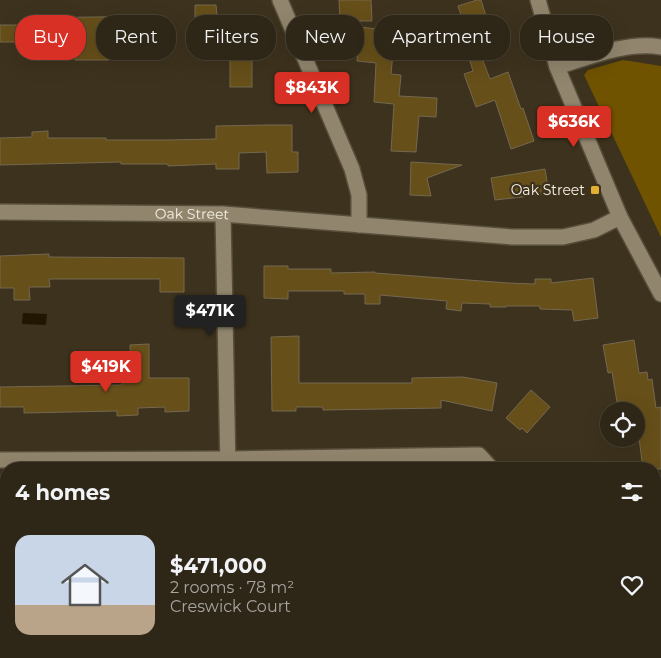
<!DOCTYPE html>
<meta charset="utf-8">
<style>
:root{--surface:#2e2616;--page:#3a3223;--text:#f1f3f6;--muted:#a7a5a1;--line:#494335;--accent:#d93025}
body{margin:0;font-family:Montserrat,sans-serif;background:var(--page);color:var(--text);height:100vh;display:flex;flex-direction:column;font-size:19px;white-space:nowrap}
*{box-sizing:border-box;margin:0}
p{font-size:16px;color:var(--muted)}
.icon{flex:none;width:28px;height:28px;fill:none;stroke:currentColor;stroke-width:2;stroke-linecap:round;stroke-linejoin:round}
.map{position:relative;flex:1;overflow:hidden}
.side{position:absolute;left:0px;top:462px;width:661px;height:196px;display:flex;flex-direction:column;background:var(--surface);border-radius:20px 20px 0 0;box-shadow:0 5px 20px #0002,0 0 0 1px var(--line)}
.side>*{flex:none}
.hud{position:absolute;left:15px;top:15px;width:631px;height:45px;display:flex;gap:10px}
.buttons{position:absolute;left:600px;top:402px;display:grid;gap:10px}
.buttons a{display:grid;place-items:center;width:45px;height:45px;border-radius:50%;background:var(--surface);box-shadow:0 5px 20px #0002,0 0 0 1px var(--line);font-size:25px}
.price{position:absolute;translate:-50% -42px;padding:0 11px;border-radius:5px;background:var(--accent);color:#fff;font-size:16px;line-height:32px;filter:drop-shadow(0 1px 2px #0008)}
.price::after{content:'';position:absolute;left:50%;top:30px;width:15px;height:11px;margin-left:-8px;background:inherit;clip-path:polygon(0 0,100% 0,50% 100%)}
.price.current{background:#222;color:#fff}
ul{padding:0;list-style:none}
li{display:flex;align-items:center;gap:15px;height:125px;padding:0 15px}
li span{display:grid;place-items:center;flex:none;width:140px;height:100px;border-radius:15px;color:#555}
li>.icon{margin-inline-start:auto}
span .icon{width:60px;height:60px;fill:#fffc;stroke-width:1}
li b{font-size:21px}
h2{display:flex;justify-content:space-between;align-items:center;height:60px;padding:0 15px;font-size:21px}
.pill{padding:0 18px;border-radius:20px;background:var(--surface);box-shadow:0 5px 20px #0002,0 0 0 1px var(--line);font-size:18px;line-height:45px}
.pill.current{background:var(--accent);color:#fff}
.map>svg:first-child{display:block}
.green{fill:#705300}
.water{fill:#201602}
.building{fill:#664f19;stroke:#746851}
.lines{fill:none;stroke-linecap:round;stroke-linejoin:round}
.street-casing{stroke:#574e3b;stroke-width:18}
.secondary-casing{stroke:#574e3b;stroke-width:18}
.street{stroke:#91856d;stroke-width:15}
.secondary{stroke:#91856d;stroke-width:15}
.poi-dot{fill:#e2af34;stroke:#3d321d;stroke-width:2}
.labels{text-anchor:middle;dominant-baseline:central;stroke-width:4.5;stroke-linejoin:round;paint-order:stroke}
.poi-label{font-size:14px;fill:#f7f1e4;stroke:#3d321d;text-anchor:end}
.street-label{font-size:14px;fill:#f7f1e4;stroke:#3d321d}
</style>
<div class="map">
<svg width="661" height="658" viewBox="0 0 661 658">
<rect width="100%" height="100%" fill="#3d321d"/>
<!-- green -->
<polygon class="green" points="623,60 661,66 661,237 584,75 588,70"/>
<!-- water -->
<polygon class="water" points="23,313 47,314 46,325 22,324"/>
<!-- building -->
<g class="building">
<polygon points="339,0 371,0 372,21 340,21"/>
<polygon points="477,0 481,0 492,35 486,37 490,50 480,53 490,79 508,72 521,109 523,108 534,141 511,149 495,100 476,107 464,74 473,71 464,42 469,41 458,6"/>
<polygon points="195,5 216,5 217,15 220,15 220,19 237,19 237,40 195,40"/>
<polygon points="164,16 164,42 110,43 109,60 75,60 75,49 45,49 45,42 0,42 0,25 26,25 25,18"/>
<polygon points="360,27 395,31 391,74 401,75 399,96 437,98 436,117 419,116 416,152 391,151 394,104 374,102 376,63 357,61"/>
<rect x="230" y="50" width="22" height="37"/>
<polygon points="266,125 292,125 292,152 298,152 298,172 267,173 266,152 239,153 239,169 216,169 216,164 168,166 168,164 121,164 121,162 0,165 0,138 32,137 32,132 48,131 48,138 106,138 106,140 168,140 216,139 216,126"/>
<polygon points="411,162 462,165 427,178 431,196 410,195"/>
<polygon points="545,169 549,194 495,200 491,178"/>
<polygon points="49,254 49,257 184,258 184,292 160,292 160,279 49,279 50,287 29,287 30,300 14,300 14,288 0,288 0,256"/>
<polygon points="264,266 288,266 288,269 331,269 331,273 375,272 375,273 508,283 535,284 535,279 551,279 551,283 593,278 598,318 574,321 572,310 540,309 540,306 506,306 506,307 490,307 490,304 462,303 461,311 446,309 447,301 380,295 380,304 365,304 365,294 344,294 344,291 288,291 288,299 264,298"/>
<polygon points="299,336 299,383 412,383 412,378 463,377 497,383 492,411 441,400 441,408 323,410 323,407 296,407 296,411 272,411 271,337"/>
<polygon points="634,340 639,373 647,372 648,380 652,379 656,408 661,407 661,469 643,469 639,438 636,438 636,411 630,411 629,403 621,404 621,401 617,402 612,372 608,373 603,345"/>
<polygon points="149,344 149,378 189,378 189,411 165,412 165,407 138,408 138,415 117,416 117,411 24,413 24,407 0,407 0,387 122,385 121,376 131,376 130,345"/>
<polygon points="531,390 550,407 527,433 522,428 520,430 506,418"/>
</g>
<g class="lines">
<!-- street casing -->
<g class="street-casing">
<g id="street">
<polyline points="280,0 352,169 359,195 359,225"/>
<path d="M557,67C588,57 628,41 661,47"/>
<path id="s1" d="M0,212L223,214L512,237H563L594,230L620,217"/>
<polyline points="223,214 228,469"/>
<polyline points="0,460 228,459 479,455 492,469"/>
<polyline points="655,622 661,622"/>
<polyline points="500,658 500,652"/>
</g>
</g>
<!-- secondary casing -->
<g class="secondary-casing">
<polyline id="secondary" points="538,0 557,67 620,217 661,294"/>
</g>
<!-- street -->
<use href="#street" class="street"/>
<!-- secondary -->
<use href="#secondary" class="secondary"/>
</g>
<!-- markers -->
<rect class="poi-dot" x="590" y="185" width="10" height="10" rx="2.5"/>
<g class="labels">
<!-- poi labels -->
<g class="poi-label">
<text x="585" y="190">Oak Street</text>
</g>
<!-- street labels -->
<g class="street-label">
<text stroke="none"><textPath href="#s1" startOffset="192">Oak Street</textPath></text>
</g>
</g>
</svg>
<div class="buttons">
<a><svg class="icon" aria-label="locate" viewBox="0 0 24 24"><circle cx="12" cy="12" r="6"/><path d="M12 2v4M12 18v4M2 12h4M18 12h4"/></svg></a>
</div>
<b class="price" style="left:312px;top:114px">$843K</b>
<b class="price" style="left:574px;top:148px">$636K</b>
<b class="price current" style="left:210px;top:337px">$471K</b>
<b class="price" style="left:106px;top:393px">$419K</b>
<div class="hud">
<a class="pill current">Buy</a>
<a class="pill">Rent</a>
<a class="pill">Filters</a>
<a class="pill">New</a>
<a class="pill">Apartment</a>
<a class="pill">House</a>
</div>
<section class="side">
<h2>4 homes<svg class="icon" aria-label="filters" viewBox="0 0 24 24"><path d="M4 7h16M4 17h16"/><circle cx="9" cy="7" r="2"/><circle cx="15" cy="17" r="2"/></svg></h2>
<ul>
<li><span style="background:linear-gradient(#c9d6e8 70%,#b9a48a 0)"><svg class="icon" aria-label="home" viewBox="0 0 24 24"><path d="M3 11l9-7 9 7M6 9v11h12V9"/></svg></span><div><b>$471,000</b><p>2 rooms · 78 m²</p><p>Creswick Court</p></div><svg class="icon" aria-label="heart" viewBox="0 0 24 24"><path d="M12 20l-8-8c-3-5 5-10 8-4 3-6 11-1 8 4z"/></svg></li>
</ul>
</section>
</div>
